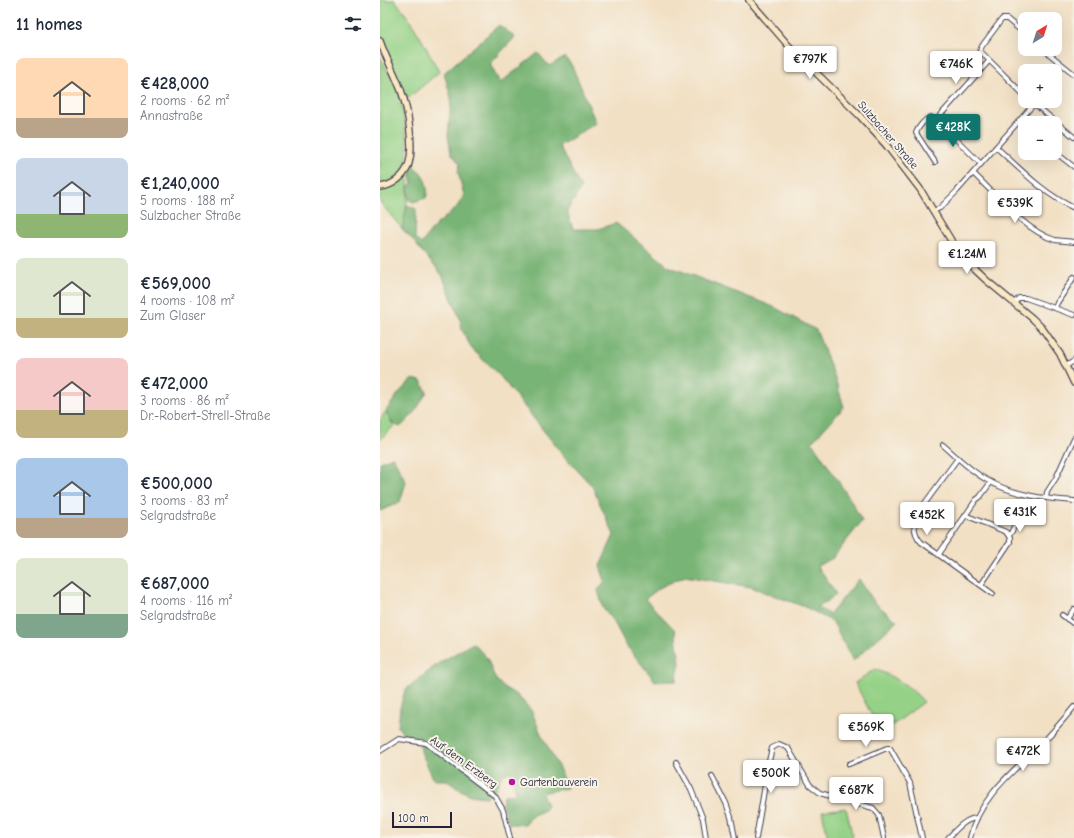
<!DOCTYPE html>
<meta charset="utf-8">
<style>
:root{--surface:#fff;--page:#f6f6f7;--text:#1f2937;--muted:#747a83;--accent:#0f766e}
body{margin:0;font-family:"Comic Neue",sans-serif;background:var(--page);color:var(--text);height:100vh;display:flex;flex-direction:column;font-size:15px;white-space:nowrap}
*{box-sizing:border-box;margin:0}
p{font-size:13px;color:var(--muted)}
.icon{flex:none;width:22px;height:22px;fill:none;stroke:currentColor;stroke-width:2;stroke-linecap:round;stroke-linejoin:round}
.map{position:relative;flex:1;overflow:hidden}
.details{display:flex;flex-direction:column;background:var(--surface);width:380px}
.details>*{flex:none}
.needle{width:26px;rotate:38deg}
.fabs{position:absolute;left:638px;top:12px;display:grid;gap:8px}
.fabs a{display:grid;place-items:center;width:44px;height:44px;border-radius:8px;background:var(--surface);box-shadow:0 4px 16px #0002;font-size:20px}
.scale{position:absolute;left:12px;bottom:10px;width:60px;box-sizing:border-box;padding-left:4px;border:2px solid #22223b;border-top:0;font-size:11px;line-height:14px;white-space:nowrap;color:#22223b;-webkit-text-stroke:3px #f7f3e8;paint-order:stroke}
.price{position:absolute;translate:-50% -34px;padding:0 9px;border-radius:4px;background:#fff;color:#222;font-size:13px;line-height:26px;filter:drop-shadow(0 1px 2px #0008)}
.price::after{content:'';position:absolute;left:50%;top:24px;width:12px;height:9px;margin-left:-6px;background:inherit;clip-path:polygon(0 0,100% 0,50% 100%)}
.price.current{background:var(--accent);color:#fff}
ul{padding:0;list-style:none}
li{display:flex;align-items:center;gap:12px;height:100px;padding:0 16px}
li span{display:grid;place-items:center;flex:none;width:112px;height:80px;border-radius:8px;color:#555}
li>.icon{margin-inline-start:auto}
span .icon{width:48px;height:48px;fill:#fffc;stroke-width:1}
li b{font-size:17px}
h2{display:flex;justify-content:space-between;align-items:center;height:48px;padding:0 16px;font-size:17px}
main{display:flex;flex:1;min-height:0}
.map>svg:first-child{display:block}
.green{fill:#95d287;stroke:#5c7a61}
.forest{fill:#78b474;stroke:#4d6b58}
.lines{fill:none;stroke-linecap:round;stroke-linejoin:round}
.street-casing{stroke:#413e50;stroke-width:6}
.secondary-casing{stroke:#413e50;stroke-width:8}
.street{stroke:#fff;stroke-width:4}
.secondary{stroke:#fae7c3;stroke-width:5.5}
.poi-dot{fill:#b5179e;stroke:#f7f3e8;stroke-width:1.5}
.labels{text-anchor:middle;dominant-baseline:central;stroke-width:4;stroke-linejoin:round;paint-order:stroke}
.street-label{font-size:11px;fill:#22223b;stroke:#f7f3e8}
.poi-label{font-size:11px;fill:#22223b;stroke:#f7f3e8;text-anchor:start}
</style>
<main>
<section class="details">
<h2>11 homes<svg class="icon" aria-label="filters" viewBox="0 0 24 24"><path d="M4 7h16M4 17h16"/><circle cx="9" cy="7" r="2"/><circle cx="15" cy="17" r="2"/></svg></h2>
<ul>
<li><span style="background:linear-gradient(#ffd9b3 75%,#b9a48a 0)"><svg class="icon" aria-label="home" viewBox="0 0 24 24"><path d="M3 11l9-7 9 7M6 9v11h12V9"/></svg></span><div><b>€428,000</b><p>2 rooms · 62 m²</p><p>Annastraße</p></div></li>
<li><span style="background:linear-gradient(#c9d6e8 70%,#8fb573 0)"><svg class="icon" aria-label="home" viewBox="0 0 24 24"><path d="M3 11l9-7 9 7M6 9v11h12V9"/></svg></span><div><b>€1,240,000</b><p>5 rooms · 188 m²</p><p>Sulzbacher Straße</p></div></li>
<li><span style="background:linear-gradient(#dfe7d0 75%,#c2b280 0)"><svg class="icon" aria-label="home" viewBox="0 0 24 24"><path d="M3 11l9-7 9 7M6 9v11h12V9"/></svg></span><div><b>€569,000</b><p>4 rooms · 108 m²</p><p>Zum Glaser</p></div></li>
<li><span style="background:linear-gradient(#f6c9c9 65%,#c2b280 0)"><svg class="icon" aria-label="home" viewBox="0 0 24 24"><path d="M3 11l9-7 9 7M6 9v11h12V9"/></svg></span><div><b>€472,000</b><p>3 rooms · 86 m²</p><p>Dr.-Robert-Strell-Straße</p></div></li>
<li><span style="background:linear-gradient(#a9c7e8 75%,#b9a48a 0)"><svg class="icon" aria-label="home" viewBox="0 0 24 24"><path d="M3 11l9-7 9 7M6 9v11h12V9"/></svg></span><div><b>€500,000</b><p>3 rooms · 83 m²</p><p>Selgradstraße</p></div></li>
<li><span style="background:linear-gradient(#dfe7d0 70%,#7fa58c 0)"><svg class="icon" aria-label="home" viewBox="0 0 24 24"><path d="M3 11l9-7 9 7M6 9v11h12V9"/></svg></span><div><b>€687,000</b><p>4 rooms · 116 m²</p><p>Selgradstraße</p></div></li>
</ul>
</section>
<div class="map">
<svg width="694" height="838" viewBox="0 0 694 838">
<rect width="100%" height="100%" fill="#f7f3e8"/>
<filter id="ink" filterUnits="userSpaceOnUse"><feTurbulence type="fractalNoise" baseFrequency=".025" numOctaves="2"/><feDisplacementMap in="SourceGraphic" scale="8" xChannelSelector="R" yChannelSelector="G"/><feConvolveMatrix kernelMatrix="1 2 1 2 8 2 1 2 1" color-interpolation-filters="sRGB"/></filter>
<filter id="wash" filterUnits="userSpaceOnUse"><feTurbulence type="fractalNoise" baseFrequency=".012" numOctaves="4" result="noise"/><feDisplacementMap in="SourceGraphic" scale="16" xChannelSelector="R" yChannelSelector="G"/><feGaussianBlur stdDeviation="0.9" result="paint"/><feColorMatrix in="noise" values="0 0 0 0 0 0 0 0 0 0 0 0 0 0 0 0 0 1.4 0 .05"/><feComposite in="paint" operator="in"/></filter>
<g filter="url(#wash)">
<rect width="100%" height="100%" fill="#f2e0c4"/>
<!-- green -->
<g class="green">
<path d="M0,0H15C33,23 46,46 59,72L26,100L0,35Z"/>
<path d="M0,57C6,68 13,80 18,92C22,102 23,115 25,125C28,151 34,179 0,183Z"/>
<path d="M26,174L28,176C28,194 27,212 22,229L0,202V189Z"/>
<polygon points="6,411 12,423 15,425 0,440 0,420"/>
<path d="M495,669C517,679 528,684 544,702L513,725L500,731L475,683Z"/>
<polygon points="466,808 473,838 448,838 442,811"/>
</g>
<!-- forest -->
<g class="forest">
<polygon points="119,25 135,37 110,64 120,83 158,53 169,66 185,57 192,66 216,123 179,146 201,188 187,211 193,229 218,229 236,223 288,266 394,307 436,330 454,375 464,407 432,442 470,499 482,521 453,558 437,566 453,589 456,595 437,608 450,614 479,579 495,603 517,621 473,661 453,622 425,607 371,587 305,576 281,587 265,599 295,630 300,663 296,681 275,681 246,645 235,624 223,608 218,590 225,581 220,566 234,535 212,486 183,455 120,376 92,349 82,330 80,319 62,275 38,247 34,241 22,229 27,205 36,209 35,238 41,244 55,226 77,207 84,195 78,172 80,164 71,153 68,136 70,113 71,98 64,73"/>
<path d="M34,139V166C36,169 39,170 41,173C46,179 49,191 46,198L33,202L29,200L28,186L32,184L30,167L32,140Z"/>
<path d="M32,379L41,381L47,392C39,406 32,417 20,427L12,423L6,411L18,394Z"/>
<polygon points="13,457 26,482 20,502 0,511 0,462"/>
<polygon points="93,643 107,658 115,678 123,687 137,695 151,710 161,734 182,774 187,788 162,793 167,806 163,811 153,815 145,824 129,824 122,804 124,795 136,794 131,771 122,775 114,792 106,797 90,795 77,788 66,780 54,780 42,754 39,743 27,739 18,727 20,708 25,690 59,663"/>
</g>
</g>
<g filter="url(#ink)">
<g class="lines">
<!-- street casing -->
<g class="street-casing">
<g id="street">
<polyline points="645,34 627,19 622,19 602,46 600,51 645,96"/>
<polyline points="663,49 694,74"/>
<polyline points="651,101 694,137"/>
<polyline points="556,120 609,61"/>
<polyline points="639,120 645,126"/>
<path d="M616,147C640,169 664,194 694,208"/>
<polyline points="675,152 694,167"/>
<path d="M555,162L536,133C538,127 545,119 551,117L571,134L601,164"/>
<path d="M593,173C616,195 645,231 675,240C681,241 688,241 694,242"/>
<polyline points="553,211 560,208 577,191 654,104"/>
<polyline points="634,303 639,298 646,298 694,315"/>
<polyline points="675,308 677,303 694,277"/>
<polyline points="686,366 694,361"/>
<path d="M563,445C577,457 591,471 607,480C632,495 666,499 694,501"/>
<path d="M578,458L537,514C533,524 533,533 541,542L613,594"/>
<polyline points="666,498 667,492 676,478 694,438"/>
<polyline points="585,515 626,532 630,538 630,542 601,585"/>
<polyline points="629,535 631,533 637,520"/>
<polyline points="559,554 596,500 600,497 611,482"/>
<polyline points="682,615 694,624"/>
<polyline points="687,619 694,609"/>
<polyline points="0,751 19,739 46,743 115,796 123,810 130,838"/>
<polyline points="296,762 311,789 323,819 326,838"/>
<polyline points="469,764 507,748 510,748 530,783 542,838"/>
<polyline points="332,776 346,803 351,817 355,838"/>
<polyline points="376,838 389,761 392,748 399,744 408,748 430,785 440,793 493,808 499,815 504,838"/>
<path d="M568,838C576,830 584,819 597,818"/>
<path d="M590,838C599,797 635,770 663,742C674,731 684,719 694,707"/>
</g>
</g>
<!-- secondary casing -->
<g class="secondary-casing">
<g id="secondary">
<polyline points="369,0 408,45 480,116 507,146 540,189 572,242 586,261 606,280 652,318 662,328 680,354 694,383"/>
<path d="M0,41C6,59 16,75 22,93C28,111 34,145 29,163C26,175 13,186 0,187"/>
</g>
</g>
<!-- street -->
<use href="#street" class="street"/>
<!-- secondary -->
<use href="#secondary" class="secondary"/>
</g>
</g>
<!-- markers -->
<circle class="poi-dot" cx="132" cy="782" r="4"/>
<g class="labels">
<!-- street labels -->
<g class="street-label">
<text transform="translate(508 135) rotate(49)">Sulzbacher Straße</text>
<text transform="translate(84 762) rotate(36)">Auf dem Erzberg</text>
</g>
<!-- poi labels -->
<g class="poi-label">
<text x="140" y="782">Gartenbauverein</text>
</g>
</g>
</svg>
<div class="fabs">
<a><svg class="needle" viewBox="-14 -14 28 28"><path d="M0-13l5 13h-10z" fill="#e53935"/><path d="M0 13l5-13h-10z" fill="#747a83"/></svg></a>
<a>+</a>
<a>−</a>
</div>
<div class="scale">100 m</div>
<b class="price" style="left:430px;top:80px">€797K</b>
<b class="price" style="left:576px;top:85px">€746K</b>
<b class="price current" style="left:573px;top:148px">€428K</b>
<b class="price" style="left:635px;top:224px">€539K</b>
<b class="price" style="left:587px;top:275px">€1.24M</b>
<b class="price" style="left:640px;top:533px">€431K</b>
<b class="price" style="left:547px;top:536px">€452K</b>
<b class="price" style="left:486px;top:748px">€569K</b>
<b class="price" style="left:643px;top:772px">€472K</b>
<b class="price" style="left:391px;top:794px">€500K</b>
<b class="price" style="left:476px;top:811px">€687K</b>
</div>
</main>
